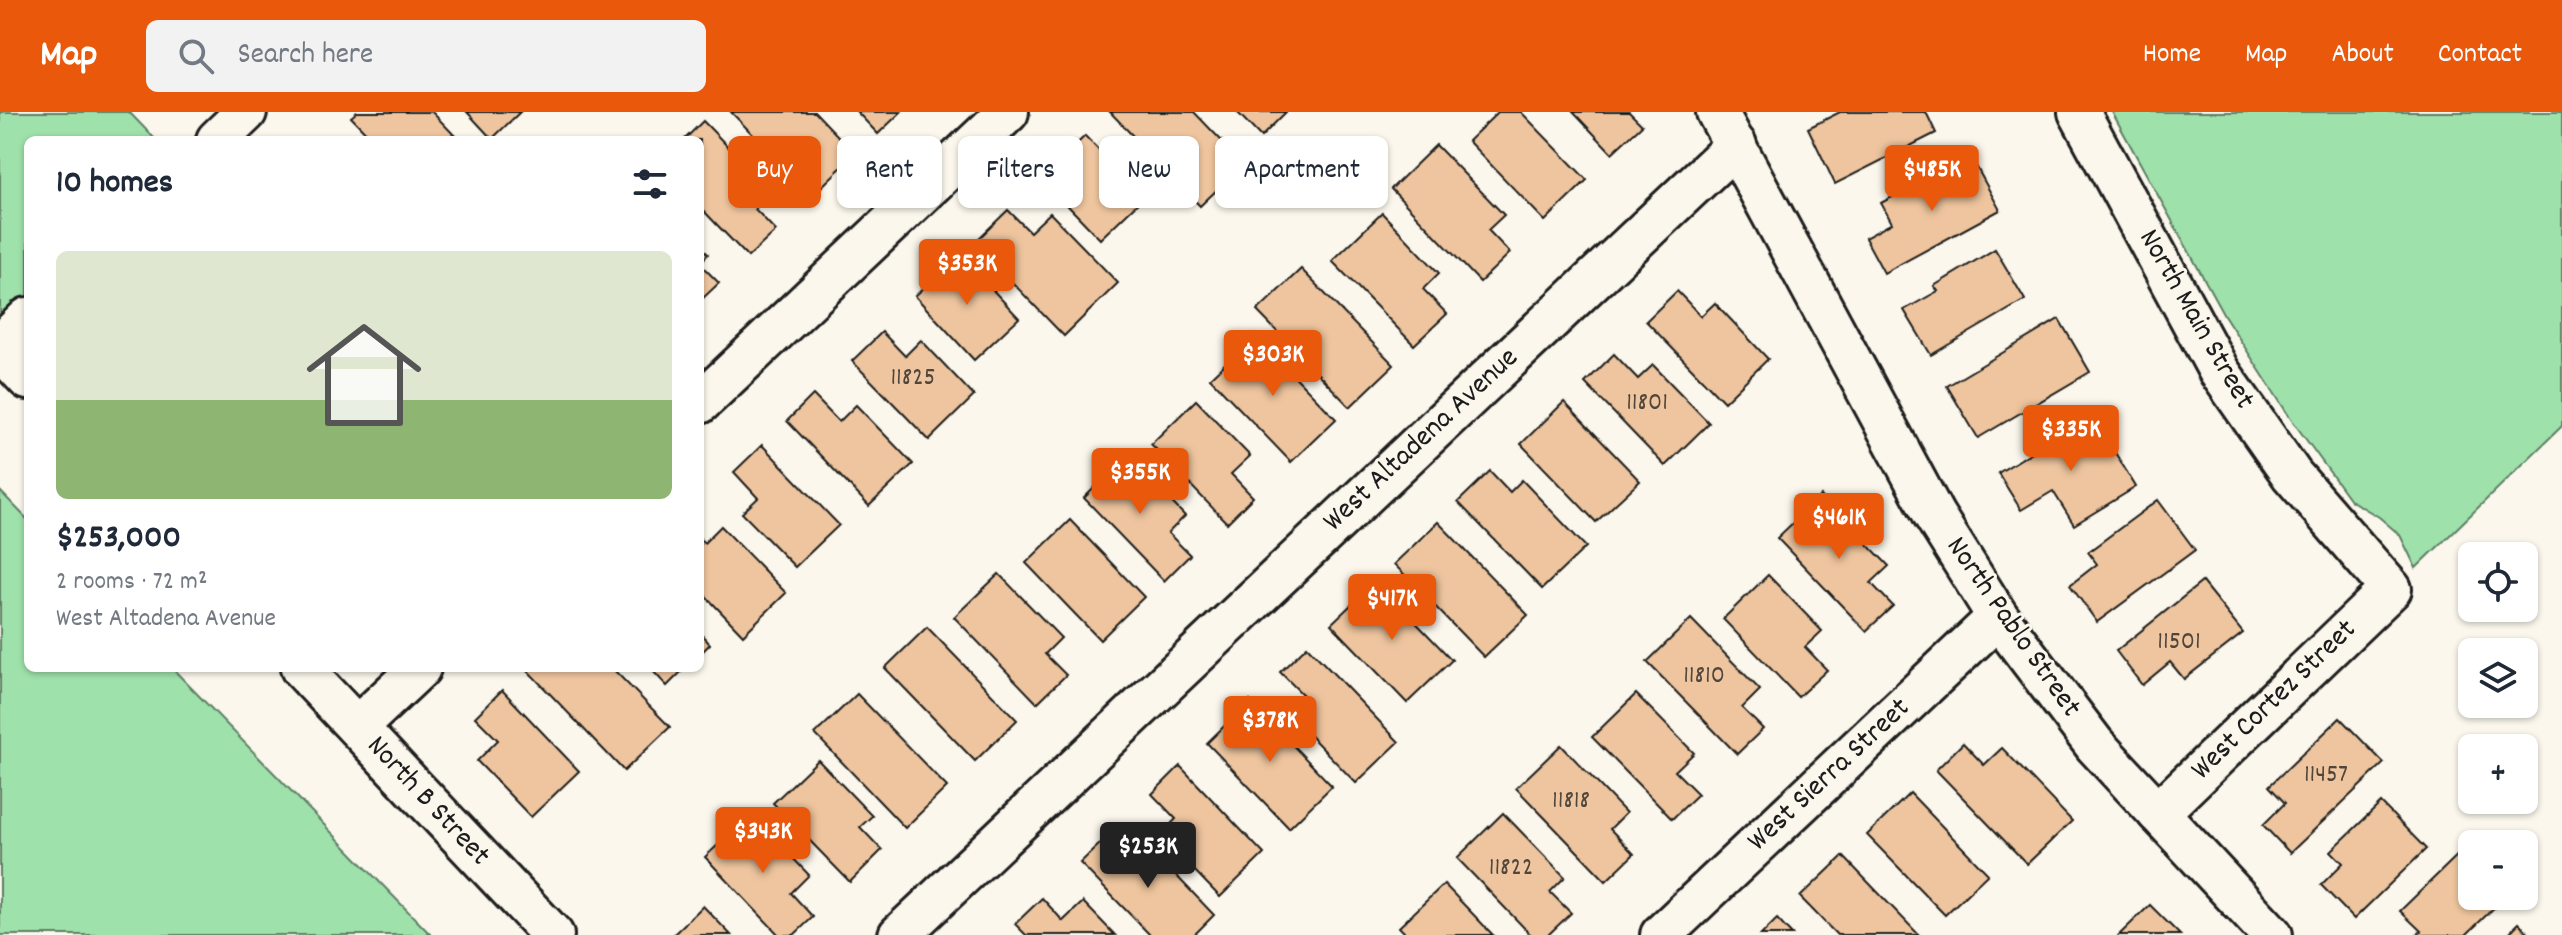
<!DOCTYPE html>
<meta charset="utf-8">
<style>
:root{--surface:#fff;--page:#f2f2f3;--text:#1f2937;--muted:#747a83;--accent:#ea580c}
body{margin:0;font-family:Dekko,sans-serif;background:var(--page);color:var(--text);height:100vh;display:flex;flex-direction:column;font-size:30px;white-space:nowrap}
*{box-sizing:border-box;margin:0}
p{font-size:26px;color:var(--muted)}
.icon{flex:none;width:44px;height:44px;fill:none;stroke:currentColor;stroke-width:2;stroke-linecap:round;stroke-linejoin:round}
.map{position:relative;flex:1;overflow:hidden}
.panel{position:absolute;left:24px;top:24px;width:680px;height:536px;display:flex;flex-direction:column;background:var(--surface);border-radius:12px;box-shadow:0 2px 6px #0004}
.panel>*{flex:none}
.banner{position:absolute;left:728px;top:24px;width:760px;height:72px;display:flex;gap:16px}
.controls{position:absolute;left:2458px;top:430px;display:grid;gap:16px}
.controls a{display:grid;place-items:center;width:80px;height:80px;border-radius:12px;background:var(--surface);box-shadow:0 2px 6px #0004;font-size:40px}
.price{position:absolute;translate:-50% -68px;padding:0 18px;border-radius:8px;background:var(--accent);color:#fff;font-size:26px;line-height:52px;filter:drop-shadow(0 2px 4px #0008)}
.price::after{content:'';position:absolute;left:50%;top:48px;width:24px;height:18px;margin-left:-12px;background:inherit;clip-path:polygon(0 0,100% 0,50% 100%)}
.price.active{background:#222;color:#fff}
ul{padding:0;list-style:none}
li{display:grid;align-content:center;gap:16px;height:424px;padding:0 32px}
li span{display:grid;place-items:center;height:248px;border-radius:12px;color:#555}
li>.icon{margin-inline-start:auto}
span .icon{width:144px;height:144px;fill:#fffc;stroke-width:1}
li b{font-size:34px}
h2{display:flex;justify-content:space-between;align-items:center;height:96px;padding:0 32px;font-size:34px}
.chip{padding:0 28px;border-radius:12px;background:var(--surface);box-shadow:0 2px 6px #0004;font-size:28px;line-height:72px}
.chip.active{background:var(--accent);color:#fff}
header{display:flex;align-items:center;gap:48px;box-sizing:border-box;height:112px;padding:0 40px;background:var(--accent);color:#fff}
header strong{font-size:38px}
nav{display:flex;gap:44px;margin-inline-start:auto;font-size:28px}
.search{width:560px;height:72px;background:var(--page);display:flex;align-items:center;gap:20px;box-sizing:border-box;padding:0 28px;border-radius:12px;color:var(--muted);font-size:30px}
.map>svg:first-child{display:block}
.green{fill:#9ee1ab;stroke:#5d7e64;stroke-width:2}
.building{fill:#eec59e;stroke:#1c1c1c;stroke-width:2}
.lines{fill:none;stroke-linecap:round;stroke-linejoin:round}
.street-casing{stroke:#1c1c1c;stroke-width:46}
.street{stroke:#fbf7ec;stroke-width:40}
.labels{text-anchor:middle;dominant-baseline:central;stroke-width:6;stroke-linejoin:round;paint-order:stroke}
.number-label{font-size:26px;fill:#50463c}
.street-label{font-size:30px;fill:#1c1c1c;stroke:#fbf7ec}
</style>
<header>
<strong>Map</strong>
<div class="search"><svg class="icon" aria-label="search" viewBox="0 0 24 24"><circle cx="10" cy="10" r="6"/><path d="M15 15l6 6"/></svg>Search here</div>
<nav><a>Home</a><a>Map</a><a>About</a><a>Contact</a></nav>
</header>
<div class="map">
<svg width="2562" height="823" viewBox="0 0 2562 823">
<rect width="100%" height="100%" fill="#fbf7ec"/>
<filter id="ink" filterUnits="userSpaceOnUse"><feTurbulence type="fractalNoise" baseFrequency=".0125" numOctaves="2"/><feDisplacementMap in="SourceGraphic" scale="16" xChannelSelector="R" yChannelSelector="G"/><feConvolveMatrix kernelMatrix="1 2 1 2 8 2 1 2 1" color-interpolation-filters="sRGB"/></filter>
<g filter="url(#ink)">
<!-- green -->
<g class="green">
<polygon points="0,0 129,0 156,28 28,28 28,206 0,233"/>
<polygon points="2112,0 2562,0 2562,314 2416,456 2400,423 2379,405 2350,388 2289,304 2224,203"/>
<polygon points="0,379 28,408 28,556 172,556 431,823 0,823"/>
</g>
<!-- building -->
<g class="building">
<polygon points="357,0 432,0 459,28 373,28 351,5"/>
<polygon points="467,0 520,0 492,27"/>
<polygon points="731,0 815,0 855,42 812,84"/>
<polygon points="857,0 901,0 878,22"/>
<polygon points="1110,0 1194,0 1244,52 1200,94"/>
<polygon points="1237,0 1286,0 1261,25"/>
<polygon points="1498,0 1521,0 1587,68 1545,109 1468,29"/>
<polygon points="1573,0 1629,0 1642,13 1612,41"/>
<polygon points="1840,0 1926,0 1936,21 1835,72 1808,16"/>
<polygon points="703,9 772,80 755,97 776,119 748,145 700,95 700,28 684,28"/>
<polygon points="1085,24 1144,85 1100,127 1041,66"/>
<polygon points="1436,33 1504,103 1488,118 1510,141 1480,170 1391,77"/>
<polygon points="1970,43 2000,98 1884,161 1865,126 1892,111 1881,91"/>
<polygon points="1008,98 1030,120 1050,101 1118,171 1064,224 974,131"/>
<polygon points="1382,101 1439,161 1423,177 1447,202 1414,233 1332,149"/>
<polygon points="700,134 708,142 700,151"/>
<polygon points="1995,137 2025,188 1931,243 1904,198 1938,179 1934,174"/>
<polygon points="960,143 1019,206 974,248 915,184"/>
<polygon points="700,152 719,171 700,189"/>
<polygon points="1301,157 1394,253 1350,295 1257,199"/>
<polygon points="1677,179 1701,204 1715,191 1768,247 1724,290 1646,209"/>
<polygon points="2059,207 2090,260 1978,326 1947,274"/>
<polygon points="882,220 905,244 921,228 974,284 929,328 852,249"/>
<polygon points="1255,223 1336,307 1291,350 1210,266"/>
<polygon points="1614,242 1638,267 1653,253 1709,311 1665,354 1585,271"/>
<polygon points="813,283 839,310 856,293 913,352 869,394 787,309"/>
<polygon points="1196,288 1250,344 1231,362 1253,385 1227,411 1151,332"/>
<polygon points="1564,290 1640,369 1596,410 1521,332"/>
<polygon points="2092,303 2136,375 2074,413 2053,379 2021,398 1998,361"/>
<polygon points="762,333 839,413 795,455 742,401 758,386 734,360"/>
<polygon points="1127,344 1185,404 1168,421 1190,443 1164,469 1084,386"/>
<polygon points="1490,359 1510,380 1522,368 1586,435 1542,477 1458,390"/>
<polygon points="1821,384 1889,454 1871,471 1893,494 1866,519 1777,426"/>
<polygon points="2158,388 2195,438 2097,510 2070,473 2097,452 2088,440"/>
<polygon points="1070,408 1144,485 1100,528 1026,451"/>
<polygon points="1438,410 1528,503 1484,545 1394,452"/>
<polygon points="721,414 786,481 743,523 700,478 700,426 704,431"/>
<polygon points="999,462 1061,526 1045,542 1066,563 1037,591 954,505"/>
<polygon points="1768,463 1822,519 1805,535 1827,558 1798,585 1723,507"/>
<polygon points="1376,469 1452,548 1407,591 1331,512"/>
<polygon points="2202,470 2243,521 2184,567 2170,550 2142,573 2116,539"/>
<polygon points="1691,507 1760,578 1742,596 1763,617 1737,642 1647,550"/>
<polygon points="927,515 1017,608 975,649 885,556"/>
<polygon points="700,521 710,532 700,542"/>
<polygon points="1307,534 1399,630 1356,671 1287,600 1304,584 1280,560"/>
<polygon points="531,556 612,556 670,615 624,659 528,559"/>
<polygon points="650,556 685,556 667,574"/>
<polygon points="502,578 579,659 531,705 477,649 498,628 475,605"/>
<polygon points="857,582 947,675 905,716 815,622"/>
<polygon points="1636,582 1694,641 1675,659 1698,682 1672,707 1592,625"/>
<polygon points="1250,589 1332,674 1289,716 1207,631"/>
<polygon points="2340,606 2384,651 2290,741 2263,713 2285,691 2269,674"/>
<polygon points="1963,631 1984,653 2002,636 2072,709 2027,752 1936,658"/>
<polygon points="1561,633 1626,701 1610,717 1634,742 1606,769 1516,676"/>
<polygon points="818,648 872,704 860,715 882,738 850,770 773,691"/>
<polygon points="1180,654 1264,742 1220,785 1160,723 1176,707 1152,682"/>
<polygon points="1910,681 1988,762 1945,803 1867,723"/>
<polygon points="2381,691 2426,737 2354,807 2321,773 2343,751 2331,739"/>
<polygon points="1503,701 1565,765 1550,780 1571,801 1548,823 1531,823 1457,746"/>
<polygon points="751,702 809,763 791,781 813,805 794,823 779,823 705,745"/>
<polygon points="1107,725 1130,748 1146,732 1214,803 1194,823 1150,823 1080,751"/>
<polygon points="2469,732 2472,735 2472,784 2506,784 2466,823 2417,823 2421,819 2400,799"/>
<polygon points="1843,744 1919,823 1837,823 1800,785"/>
<polygon points="1444,772 1493,823 1407,823 1399,815"/>
<polygon points="1042,786 1063,809 1083,790 1115,823 1026,823 1015,812"/>
<polygon points="2150,793 2180,823 2119,823"/>
<polygon points="703,794 731,823 673,823"/>
<polygon points="1777,807 1792,823 1761,823"/>
<polygon points="2519,811 2530,823 2507,823"/>
</g>
<g class="lines">
<!-- street casing -->
<g class="street-casing">
<g id="street">
<polyline points="1717,0 1934,403 1998,505 2095,633 2272,823"/>
<polyline points="2079,0 2219,259 2292,363 2391,477 2158,701"/>
<polyline points="217,28 246,0"/>
<polyline points="0,233 28,206"/>
<polyline points="0,237 28,267"/>
<polyline points="700,291 1008,0"/>
<polyline points="301,556 553,823"/>
<polyline points="357,615 420,556"/>
<polyline points="899,823 1736,33"/>
<polyline points="1661,823 1998,505"/>
</g>
</g>
<!-- street -->
<use href="#street" class="street"/>
</g>
</g>
<g class="labels">
<!-- number labels -->
<g class="number-label">
<text x="913" y="266">11825</text>
<text x="1647" y="291">11801</text>
<text x="2179" y="530">11501</text>
<text x="1704" y="564">11810</text>
<text x="2326" y="663">11457</text>
<text x="1571" y="689">11818</text>
<text x="1511" y="756">11822</text>
</g>
<!-- street labels -->
<g class="street-label">
<text transform="translate(2195 208) rotate(60)">North Main Street</text>
<text transform="translate(1422 329) rotate(-43)">West Altadena Avenue</text>
<text transform="translate(2012 516) rotate(55)">North Pablo Street</text>
<text transform="translate(2275 589) rotate(-44)">West Cortez Street</text>
<text transform="translate(1830 664) rotate(-43)">West Sierra Street</text>
<text transform="translate(427 690) rotate(47)">North B Street</text>
</g>
</g>
</svg>
<div class="controls">
<a><svg class="icon" aria-label="locate" viewBox="0 0 24 24"><circle cx="12" cy="12" r="6"/><path d="M12 2v4M12 18v4M2 12h4M18 12h4"/></svg></a>
<a><svg class="icon" aria-label="layers" viewBox="0 0 24 24"><path d="M12 4l9 5-9 5-9-5zM3 14l9 5 9-5"/></svg></a>
<a>+</a>
<a>−</a>
</div>
<b class="price" style="left:1932px;top:101px">$485K</b>
<b class="price" style="left:967px;top:195px">$353K</b>
<b class="price" style="left:1273px;top:286px">$303K</b>
<b class="price" style="left:2071px;top:361px">$335K</b>
<b class="price" style="left:1140px;top:404px">$355K</b>
<b class="price" style="left:1839px;top:449px">$461K</b>
<b class="price" style="left:1392px;top:530px">$417K</b>
<b class="price" style="left:1270px;top:652px">$378K</b>
<b class="price" style="left:763px;top:763px">$343K</b>
<b class="price active" style="left:1148px;top:778px">$253K</b>
<div class="banner">
<a class="chip active">Buy</a>
<a class="chip">Rent</a>
<a class="chip">Filters</a>
<a class="chip">New</a>
<a class="chip">Apartment</a>
</div>
<section class="panel">
<h2>10 homes<svg class="icon" aria-label="filters" viewBox="0 0 24 24"><path d="M4 7h16M4 17h16"/><circle cx="9" cy="7" r="2"/><circle cx="15" cy="17" r="2"/></svg></h2>
<ul>
<li><span style="background:linear-gradient(#dfe7d0 60%,#8fb573 0)"><svg class="icon" aria-label="home" viewBox="0 0 24 24"><path d="M3 11l9-7 9 7M6 9v11h12V9"/></svg></span><div><b>$253,000</b><p>2 rooms · 72 m²</p><p>West Altadena Avenue</p></div></li>
</ul>
</section>
</div>
